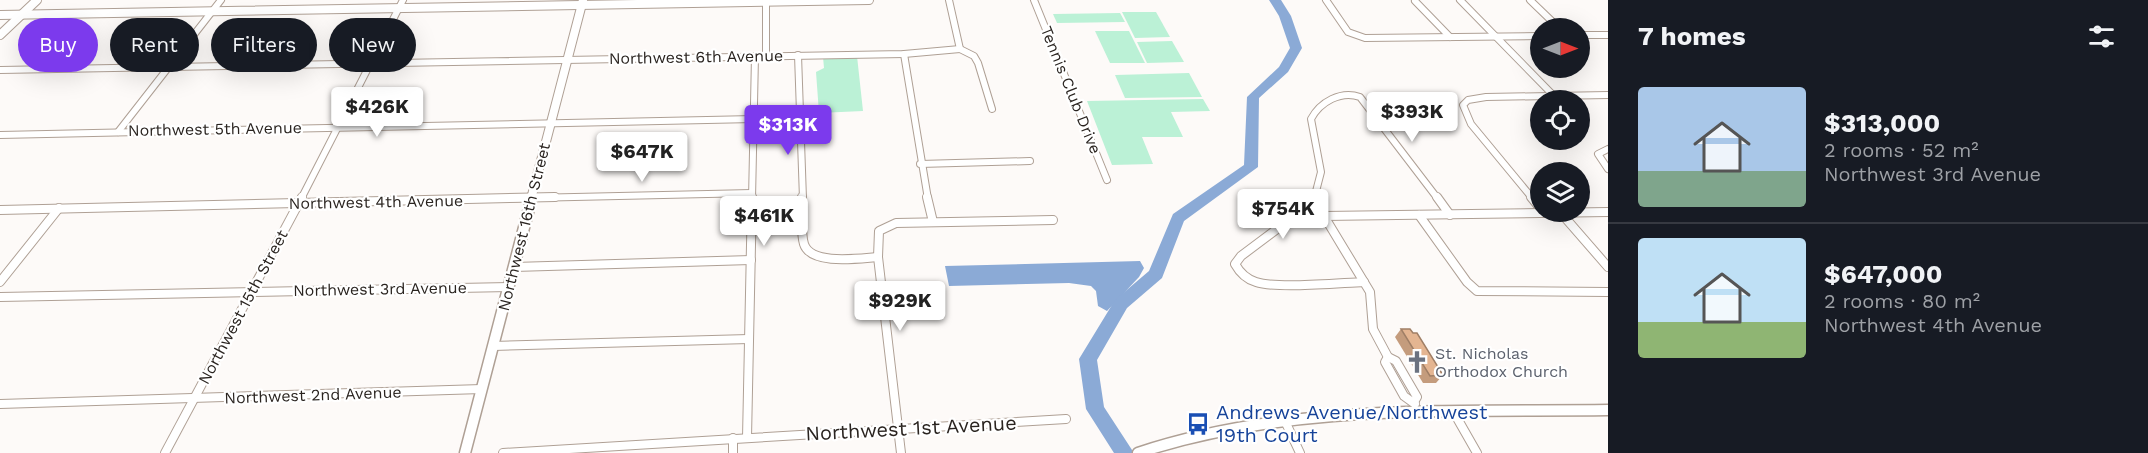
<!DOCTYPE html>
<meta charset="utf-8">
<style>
:root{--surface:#171b24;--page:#20242c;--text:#f1f3f6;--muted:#9ea1a6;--line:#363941;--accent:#7c3aed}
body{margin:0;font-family:"Work Sans",sans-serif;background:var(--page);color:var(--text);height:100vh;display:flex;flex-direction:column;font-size:22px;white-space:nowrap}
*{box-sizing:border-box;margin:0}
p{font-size:20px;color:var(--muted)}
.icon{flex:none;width:33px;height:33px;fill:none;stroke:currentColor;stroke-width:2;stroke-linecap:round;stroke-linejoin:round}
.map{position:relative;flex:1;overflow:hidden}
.side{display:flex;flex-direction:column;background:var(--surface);width:540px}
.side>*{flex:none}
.hud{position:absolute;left:18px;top:18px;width:570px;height:54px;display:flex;gap:12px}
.needle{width:39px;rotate:90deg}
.buttons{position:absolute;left:1530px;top:18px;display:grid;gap:12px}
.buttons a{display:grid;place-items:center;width:60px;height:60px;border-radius:50%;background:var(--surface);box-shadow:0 6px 24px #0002;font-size:30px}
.price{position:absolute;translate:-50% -51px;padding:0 14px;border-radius:6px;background:#fff;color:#222;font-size:20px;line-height:39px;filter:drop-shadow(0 2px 3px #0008)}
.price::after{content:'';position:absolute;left:50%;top:36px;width:18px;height:14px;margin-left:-9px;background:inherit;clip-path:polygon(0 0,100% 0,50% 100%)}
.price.current{background:var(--accent);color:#fff}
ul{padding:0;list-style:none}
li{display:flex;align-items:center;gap:18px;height:150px;padding:0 30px}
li+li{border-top:2px solid var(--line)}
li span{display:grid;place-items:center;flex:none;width:168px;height:120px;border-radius:6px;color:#555}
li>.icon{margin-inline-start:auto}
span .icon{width:72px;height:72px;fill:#fffc;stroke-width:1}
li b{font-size:26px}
h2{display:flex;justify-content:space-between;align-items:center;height:72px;padding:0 30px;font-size:26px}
.tag{padding:0 21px;border-radius:27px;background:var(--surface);box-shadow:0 6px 24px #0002;font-size:21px;line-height:54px}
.tag.current{background:var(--accent);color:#fff}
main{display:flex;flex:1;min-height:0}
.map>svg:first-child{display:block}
.green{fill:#bbf1d6}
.water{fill:#8baad6}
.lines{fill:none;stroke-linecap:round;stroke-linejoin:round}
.river{fill:#8baad6;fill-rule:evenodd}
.street-far1-casing{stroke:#afa095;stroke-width:8}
.street-casing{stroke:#afa095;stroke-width:10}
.secondary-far1-casing{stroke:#afa095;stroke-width:10}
.secondary-casing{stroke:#afa095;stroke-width:13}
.street-far1{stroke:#fff;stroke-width:6}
.street{stroke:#fff;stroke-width:8}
.secondary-far1{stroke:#fff;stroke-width:8}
.secondary{stroke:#fff;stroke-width:10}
.wall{fill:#c49c7d}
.building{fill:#e4b591;stroke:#a07f66;stroke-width:1.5}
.labels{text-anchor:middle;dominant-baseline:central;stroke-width:4.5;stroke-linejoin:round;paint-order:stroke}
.street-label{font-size:16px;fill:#2a2420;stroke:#fff}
.worship-label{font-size:16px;fill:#5b616d;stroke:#fff;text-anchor:start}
.near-transit-label{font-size:20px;fill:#164399;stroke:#fff;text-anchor:start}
.near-street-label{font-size:20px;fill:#2a2420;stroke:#fff}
</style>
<main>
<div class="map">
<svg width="1608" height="453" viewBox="0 0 1608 453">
<rect width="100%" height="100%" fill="#fdfaf8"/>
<!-- green -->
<g class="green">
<polygon points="1122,12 1156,12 1170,37 1135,38"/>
<polygon points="1120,13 1125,22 1057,23 1053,14"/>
<polygon points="1095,31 1129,31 1145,63 1110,63"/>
<polygon points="1172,41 1184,62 1147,63 1137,42"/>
<polygon points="857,56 863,111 819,113 816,72 824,68 823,57"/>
<polygon points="1189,73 1202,97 1125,98 1115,75"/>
<polygon points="1203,99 1210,111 1171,112 1183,137 1142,137 1153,164 1112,165 1087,101"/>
</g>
<!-- water -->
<polygon class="water" points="1140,261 1144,268 1139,277 1107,311 1098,306 1096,291 1091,286 1069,283 949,286 945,266"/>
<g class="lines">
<!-- river -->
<polygon class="river" points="1269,0 1281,0 1291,16 1302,48 1288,72 1259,98 1258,167 1184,221 1162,278 1127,308 1097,360 1104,407 1134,453 1114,453 1086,409 1079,359 1115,300 1149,271 1173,214 1244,165 1247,97 1279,67 1290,48 1279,16"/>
<!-- street-far1 casing -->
<g class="street-far1-casing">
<g id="street-far1">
<polyline points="766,0 766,56"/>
<polyline points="949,0 960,49"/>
<polyline points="1034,0 1107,180"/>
<polyline points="1326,0 1348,32 1365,38 1540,36"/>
<polyline points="1460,0 1554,96"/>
<polyline points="1530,0 1559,28"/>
<polyline points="1415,1 1450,37"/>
<polyline points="1580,35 1608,35"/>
<polyline points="960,49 974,56 978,63 992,109"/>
<polyline points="904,54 928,199"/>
<polyline points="798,55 803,199"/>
<polyline points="0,70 904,54 960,49"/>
<polyline points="118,132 221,0"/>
<polyline points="0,135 754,119"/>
<polyline points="1608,149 1598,154 1608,169"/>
<polyline points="920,164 1030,161"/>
<polyline points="301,199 403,0"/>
<polyline points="489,199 752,193"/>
<polyline points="752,199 755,56"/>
<path d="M1314,199L1321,172L1311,119C1320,102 1341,90 1360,97L1438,199"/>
<polyline points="1533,199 1471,124 1463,105 1468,100 1486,97 1608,95"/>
</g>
</g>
<!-- street casing -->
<g class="street-casing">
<g id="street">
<path d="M802,197C803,211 800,231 804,244C811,266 861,258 878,257"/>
<polyline points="927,197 933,222"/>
<polyline points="1315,197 1312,203 1324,216 1370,292 1373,329 1388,357 1396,361 1417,397 1414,402"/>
<polyline points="1437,197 1450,215"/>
<polyline points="1531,197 1540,208"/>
<path d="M1312,203L1241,256L1235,264C1240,273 1246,279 1256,282C1277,289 1339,283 1364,282"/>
<polyline points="0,210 555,197"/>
<polyline points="1561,213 1608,267"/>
<polyline points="1419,215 1467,282 1477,291 1608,292"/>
<polyline points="1324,216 1608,212"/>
<polyline points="514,267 751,260"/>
<polyline points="0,282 59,208"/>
<polyline points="0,297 509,287"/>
<polyline points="493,346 749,339"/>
<polyline points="1388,357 1385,362 1404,396 1415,404"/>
<polyline points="0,404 482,389"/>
<polyline points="1453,411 1477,453"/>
<polyline points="1285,421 1300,453"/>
<polyline points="733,438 733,453"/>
<polyline points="747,438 752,197"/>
<polyline points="165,453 302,197"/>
<polyline points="503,453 1066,419"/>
<polyline points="901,453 878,257 879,231 896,223 1053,220"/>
</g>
</g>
<!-- secondary-far1 casing -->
<g class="secondary-far1-casing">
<g id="secondary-far1">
<polyline points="0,15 869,0"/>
<polyline points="0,35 37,0"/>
<polyline points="531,199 583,0"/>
</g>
</g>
<!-- secondary casing -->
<g class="secondary-casing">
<g id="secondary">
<polyline points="465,453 532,197"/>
<path d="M1138,453C1288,403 1452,412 1608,410"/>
</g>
</g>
<!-- street-far1 -->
<use href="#street-far1" class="street-far1"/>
<!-- street -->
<use href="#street" class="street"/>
<!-- secondary-far1 -->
<use href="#secondary-far1" class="secondary-far1"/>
<!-- secondary -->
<use href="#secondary" class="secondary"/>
</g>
<!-- wall -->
<polygon class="wall" points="1401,329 1443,375 1436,383 1423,383 1395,337"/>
<!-- building -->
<polygon class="building" points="1401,329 1410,329 1413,333 1417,333 1443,375 1430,376"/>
<!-- icons -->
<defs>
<g id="church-bare" transform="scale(1.8)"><path d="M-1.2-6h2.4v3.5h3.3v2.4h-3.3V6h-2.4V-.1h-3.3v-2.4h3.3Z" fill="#6b7280" stroke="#fff" stroke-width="2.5" paint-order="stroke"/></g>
<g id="bus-bare" transform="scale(1.8)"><path d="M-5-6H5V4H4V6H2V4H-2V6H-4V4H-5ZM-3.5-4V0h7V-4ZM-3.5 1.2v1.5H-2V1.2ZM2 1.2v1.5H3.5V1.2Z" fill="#1a4fb4" stroke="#fff" stroke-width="2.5" paint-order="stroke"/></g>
</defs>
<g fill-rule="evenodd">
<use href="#church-bare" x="1417" y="362"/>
<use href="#bus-bare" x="1198" y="424"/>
</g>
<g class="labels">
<!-- street labels -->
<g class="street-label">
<text transform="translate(696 57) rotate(-1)">Northwest 6th Avenue</text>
<text transform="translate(1071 90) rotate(68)">Tennis Club Drive</text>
<text transform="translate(215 129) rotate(-1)">Northwest 5th Avenue</text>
<text transform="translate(376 202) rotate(-1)">Northwest 4th Avenue</text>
<text transform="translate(524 227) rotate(-76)">Northwest 16th Street</text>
<text transform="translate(380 289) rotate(-1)">Northwest 3rd Avenue</text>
<text transform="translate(243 307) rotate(-62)">Northwest 15th Street</text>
<text transform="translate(313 395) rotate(-2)">Northwest 2nd Avenue</text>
</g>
<!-- worship labels -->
<g class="worship-label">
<text x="1435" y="353">St. Nicholas<tspan x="1435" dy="18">Orthodox Church</tspan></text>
</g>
<!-- near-transit labels -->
<g class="near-transit-label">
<text x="1216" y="412">Andrews Avenue/Northwest<tspan x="1216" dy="23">19th Court</tspan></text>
</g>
<!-- near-street labels -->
<g class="near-street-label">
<text transform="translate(911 428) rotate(-3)">Northwest 1st Avenue</text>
</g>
</g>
</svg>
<div class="buttons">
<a><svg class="needle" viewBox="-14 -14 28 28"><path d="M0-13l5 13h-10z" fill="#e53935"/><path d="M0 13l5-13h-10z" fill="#9ea1a6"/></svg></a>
<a><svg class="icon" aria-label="locate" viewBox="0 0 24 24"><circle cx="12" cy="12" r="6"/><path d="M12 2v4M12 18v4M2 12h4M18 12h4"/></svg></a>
<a><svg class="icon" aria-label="layers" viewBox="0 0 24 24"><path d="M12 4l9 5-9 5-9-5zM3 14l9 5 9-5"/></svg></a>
</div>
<b class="price" style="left:377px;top:138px">$426K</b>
<b class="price" style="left:1412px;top:143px">$393K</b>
<b class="price current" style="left:788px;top:156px">$313K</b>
<b class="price" style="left:642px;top:183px">$647K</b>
<b class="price" style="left:1283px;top:240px">$754K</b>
<b class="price" style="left:764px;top:247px">$461K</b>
<b class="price" style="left:900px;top:332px">$929K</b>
<div class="hud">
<a class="tag current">Buy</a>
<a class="tag">Rent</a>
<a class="tag">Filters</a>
<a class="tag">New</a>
</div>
</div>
<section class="side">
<h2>7 homes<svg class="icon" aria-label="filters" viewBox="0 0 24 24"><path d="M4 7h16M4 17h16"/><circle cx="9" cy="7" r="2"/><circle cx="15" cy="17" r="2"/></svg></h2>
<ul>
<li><span style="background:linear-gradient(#a9c7e8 70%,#7fa58c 0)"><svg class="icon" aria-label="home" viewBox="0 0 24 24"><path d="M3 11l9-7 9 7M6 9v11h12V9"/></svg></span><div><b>$313,000</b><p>2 rooms · 52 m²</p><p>Northwest 3rd Avenue</p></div></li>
<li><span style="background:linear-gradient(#bfe0f5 70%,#8fb573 0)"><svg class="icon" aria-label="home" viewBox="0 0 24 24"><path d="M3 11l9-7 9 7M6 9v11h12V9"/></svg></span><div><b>$647,000</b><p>2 rooms · 80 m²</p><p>Northwest 4th Avenue</p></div></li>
</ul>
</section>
</main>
